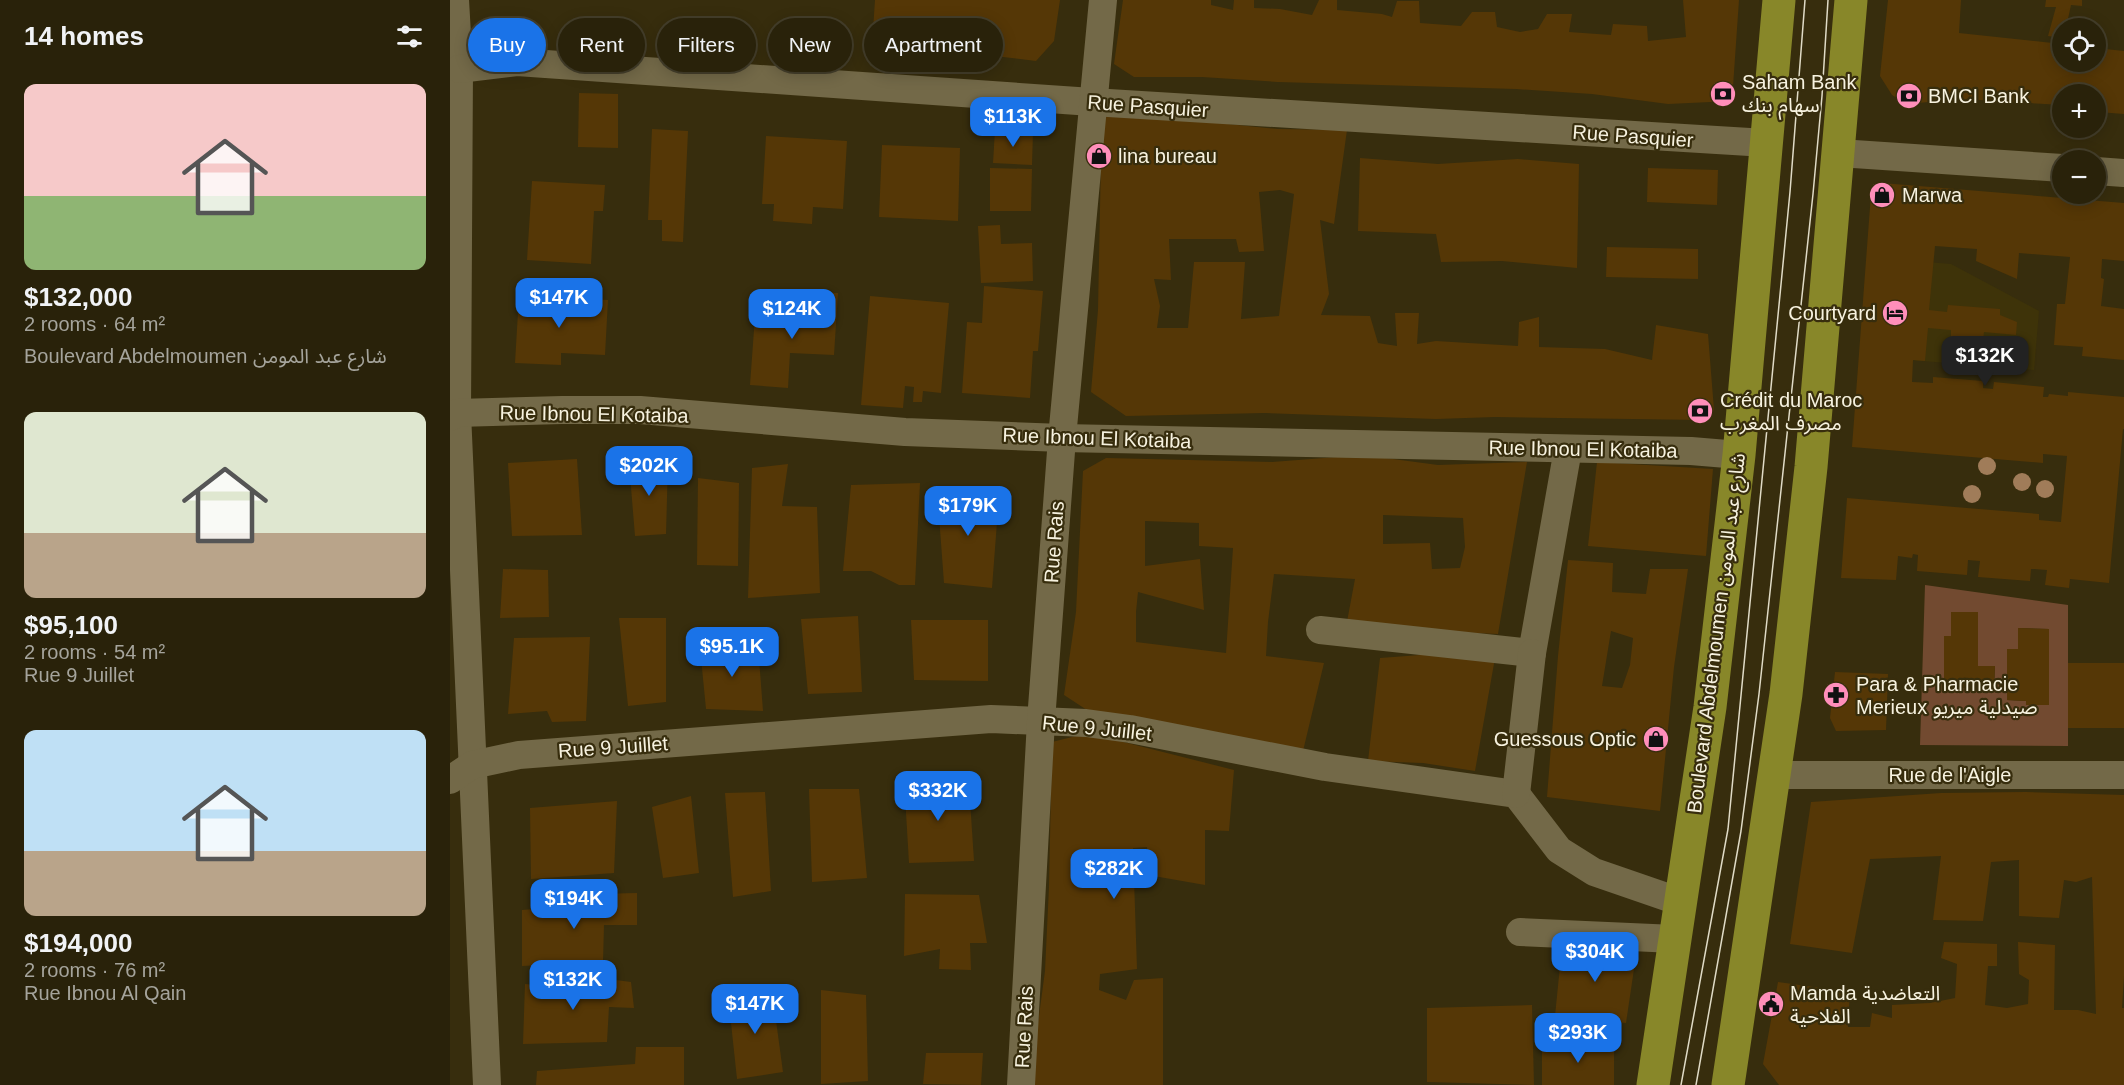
<!DOCTYPE html>
<meta charset="utf-8">
<style>
:root{--surface:#29220a;--page:#312a13;--text:#f1f3f6;--muted:#a5a49c;--line:#453f2b;--accent:#1a73e8}
body{margin:0;font-family:Arial,"Noto Sans Arabic",sans-serif;background:var(--page);color:var(--text);height:100vh;display:flex;flex-direction:column;font-size:22px;white-space:nowrap}
*{box-sizing:border-box;margin:0}
p{font-size:20px;color:var(--muted)}
.icon{flex:none;width:33px;height:33px;fill:none;stroke:currentColor;stroke-width:2;stroke-linecap:round;stroke-linejoin:round}
.map{position:relative;flex:1;overflow:hidden}
.panel{display:flex;flex-direction:column;background:var(--surface);width:450px}
.panel>*{flex:none}
.top-card{position:absolute;left:18px;top:18px;width:570px;height:54px;display:flex;gap:12px}
.controls{position:absolute;left:1602px;top:18px;display:grid;gap:12px}
.controls a{display:grid;place-items:center;width:54px;height:54px;border-radius:50%;background:var(--surface);box-shadow:0 3px 15px #0003,0 0 0 2px var(--line);font-size:30px}
.price{position:absolute;translate:-50% -51px;padding:0 14px;border-radius:12px;background:var(--accent);color:#fff;font-size:20px;line-height:39px;filter:drop-shadow(0 2px 3px #0008)}
.price::after{content:'';position:absolute;left:50%;top:36px;width:18px;height:14px;margin-left:-9px;background:inherit;clip-path:polygon(0 0,100% 0,50% 100%)}
.price.active{background:#222;color:#fff}
ul{padding:0;list-style:none}
li{display:grid;align-content:center;gap:12px;height:318px;padding:0 24px}
li span{display:grid;place-items:center;height:186px;border-radius:12px;color:#555}
li>.icon{margin-inline-start:auto}
span .icon{width:108px;height:108px;fill:#fffc;stroke-width:1}
li b{font-size:26px}
h2{display:flex;justify-content:space-between;align-items:center;height:72px;padding:0 24px;font-size:26px}
.tag{padding:0 21px;border-radius:27px;background:var(--surface);box-shadow:0 3px 15px #0003,0 0 0 2px var(--line);font-size:21px;line-height:54px}
.tag.active{background:var(--accent);color:#fff}
main{display:flex;flex:1;min-height:0}
.map>svg:first-child{display:block}
.built{fill:#3e3309}
.green{fill:#724a30;fill-rule:evenodd}
.building{fill:#553706;fill-rule:evenodd}
.lines{fill:none;stroke-linecap:round;stroke-linejoin:round}
.minor{stroke:#736948;stroke-width:28}
.major{stroke:#888729;stroke-width:33}
.tram{stroke:#e0dbc6;stroke-width:1.5}
.tree{fill:#a07c59}
.labels{text-anchor:middle;dominant-baseline:central;stroke-width:4.5;stroke-linejoin:round;paint-order:stroke}
.poi-label{font-size:20px;fill:#f7f2df;stroke:#372d0d;text-anchor:start}
.street-label{font-size:20px;fill:#f7f2df;stroke:#372d0d}
</style>
<main>
<section class="panel">
<h2>14 homes<svg class="icon" aria-label="filters" viewBox="0 0 24 24"><path d="M4 7h16M4 17h16"/><circle cx="9" cy="7" r="2"/><circle cx="15" cy="17" r="2"/></svg></h2>
<ul>
<li><span style="background:linear-gradient(#f6c9c9 60%,#8fb573 0)"><svg class="icon" aria-label="home" viewBox="0 0 24 24"><path d="M3 11l9-7 9 7M6 9v11h12V9"/></svg></span><div><b>$132,000</b><p>2 rooms · 64 m²</p><p>Boulevard Abdelmoumen شارع عبد المومن</p></div></li>
<li><span style="background:linear-gradient(#dfe7d0 65%,#b9a48a 0)"><svg class="icon" aria-label="home" viewBox="0 0 24 24"><path d="M3 11l9-7 9 7M6 9v11h12V9"/></svg></span><div><b>$95,100</b><p>2 rooms · 54 m²</p><p>Rue 9 Juillet</p></div></li>
<li><span style="background:linear-gradient(#bfe0f5 65%,#b9a48a 0)"><svg class="icon" aria-label="home" viewBox="0 0 24 24"><path d="M3 11l9-7 9 7M6 9v11h12V9"/></svg></span><div><b>$194,000</b><p>2 rooms · 76 m²</p><p>Rue Ibnou Al Qain</p></div></li>
</ul>
</section>
<div class="map">
<svg width="1674" height="1085" viewBox="0 0 1674 1085">
<rect width="100%" height="100%" fill="#372d0d"/>
<!-- built -->
<polygon class="built" points="1418,257 1501,264 1589,311 1584,370 1410,356"/>
<!-- green -->
<path class="green" d="M1475,585L1618,605V746L1470,745ZM1501,612L1528,666H1545L1544,688H1494V636H1501ZM1568,628L1599,629V705H1577L1576,701L1557,700V649H1568Z"/>
<!-- building -->
<g class="building">
<polygon points="425,0 610,0 604,41 586,61 511,52 422,45"/>
<polygon points="673,0 761,0 761,5 783,10 784,0 804,0 804,8 830,9 862,15 869,0 887,0 887,10 932,14 942,17 947,1 969,1 970,23 1011,26 1022,12 1045,12 1047,27 1070,32 1088,29 1097,14 1122,14 1119,32 1161,35 1163,24 1197,26 1198,41 1236,37 1233,0 1289,0 1282,101 1218,104 1142,94 1066,89 828,82 752,77 684,77 664,64"/>
<polygon points="1438,0 1511,0 1509,33 1612,44 1612,62 1646,62 1646,48 1674,51 1674,114 1648,112 1648,106 1646,106 1646,94 1612,94 1612,105 1513,99 1456,104 1442,95 1430,76"/>
<polygon points="1596,0 1632,0 1632,6 1621,5 1616,28 1612,28 1612,38 1598,36 1606,7 1595,7"/>
<polygon points="129,93 168,94 168,148 128,147"/>
<path d="M652,108L718,118L828,129L897,130L884,224L870,220L879,294L871,315L920,316L928,343L947,346L945,313H969L967,344L986,341L1068,346L1069,322L1089,317V347L1155,349L1202,360L1206,325L1258,334L1264,410L1253,420L1045,417L986,419L815,413L676,416L641,392L648,310ZM830,190L844,194L829,316L791,319L795,262H744L738,328H707L710,306L704,279L721,280L719,239H786L789,252L814,251L809,192Z"/>
<polygon points="202,129 238,131 233,242 212,241 212,220 198,220"/>
<polygon points="545,130 583,132 582,165 543,163"/>
<polygon points="316,136 397,141 393,209 363,207 362,224 323,221 324,204 312,204"/>
<polygon points="432,145 510,148 508,221 429,217"/>
<polygon points="910,158 988,164 1068,159 1129,164 1127,268 1052,261 991,262 986,234 908,231"/>
<polygon points="540,168 582,169 581,211 540,211"/>
<polygon points="1198,168 1268,170 1267,205 1197,202"/>
<polygon points="82,181 155,185 153,211 144,211 141,264 77,260"/>
<polygon points="1432,183 1674,203 1674,261 1652,259 1651,278 1654,279 1651,306 1674,309 1674,360 1632,356 1633,347 1604,345 1607,304 1615,304 1620,257 1569,253 1567,279 1526,261 1527,249 1485,246 1479,310 1497,312 1498,305 1550,309 1550,315 1567,322 1566,335 1534,332 1533,341 1501,339 1501,330 1478,328 1475,361 1463,360 1462,382 1483,383 1483,377 1533,381 1533,388 1543,389 1544,382 1594,387 1593,397 1598,397 1599,394 1618,396 1618,392 1674,397 1674,429 1673,429 1659,583 1620,579 1619,588 1595,585 1597,570 1584,569 1581,569 1580,581 1528,577 1530,561 1518,560 1517,575 1467,571 1468,555 1463,554 1462,558 1448,556 1446,580 1391,578 1397,498 1589,514 1589,520 1611,522 1617,456 1593,454 1593,463 1402,447 1421,194"/>
<polygon points="550,225 551,244 582,243 583,281 531,283 528,226"/>
<polygon points="1157,247 1248,249 1248,279 1156,277"/>
<polygon points="534,286 593,291 588,351 583,351 580,398 512,393 517,322 532,323"/>
<polygon points="367,292 388,293 384,355 340,353 338,388 300,385 305,316 346,318 347,304 366,305"/>
<polygon points="69,295 158,300 155,355 111,353 111,365 65,363"/>
<polygon points="420,296 499,303 491,393 473,391 472,402 463,402 464,387 455,386 453,408 411,405"/>
<path d="M913,455L988,465L1077,462L1048,634L896,627L905,579L824,574L818,622L816,656L874,663L853,751L643,714L614,695L626,612L633,471L656,458L822,462ZM933,515L1013,518L1015,547L1010,568L982,569L980,543L933,544ZM695,521L749,523V546L783,548L776,653L686,642V612L688,592L754,610L750,559L695,566Z"/>
<polygon points="127,459 132,535 62,536 58,463"/>
<polygon points="218,462 216,534 185,536 179,463"/>
<polygon points="1147,462 1263,469 1256,556 1138,546"/>
<polygon points="338,464 332,506 367,507 370,593 298,598 302,468"/>
<polygon points="248,478 289,483 288,566 247,565"/>
<polygon points="470,483 465,585 449,585 421,571 393,571 401,485"/>
<polygon points="487,489 549,496 542,588 494,583"/>
<path d="M1118,560L1163,563L1162,592L1196,594L1200,569H1238L1224,667L1210,811L1097,797L1108,656ZM1161,631L1183,638L1180,665L1172,688L1152,686Z"/>
<polygon points="53,569 98,570 99,617 50,618"/>
<polygon points="1501,612 1528,612 1528,666 1545,666 1544,688 1494,688 1494,636 1501,636"/>
<polygon points="408,616 412,692 358,694 351,619"/>
<polygon points="169,618 216,618 216,702 178,706"/>
<polygon points="461,620 538,620 538,681 464,680"/>
<polygon points="1568,628 1599,629 1599,705 1576,705 1576,701 1557,700 1557,649 1568,649"/>
<polygon points="140,637 136,721 102,722 97,711 58,714 64,638"/>
<polygon points="308,645 313,711 256,709 250,648"/>
<polygon points="997,653 1045,658 1025,771 973,763 918,761 930,658"/>
<rect x="1618" y="663" width="56" height="65"/>
<polygon points="1385,672 1438,674 1436,730 1386,731 1380,718"/>
<polygon points="638,733 784,770 779,831 755,830 755,885 698,875 697,847 683,848 687,969 650,974 649,990 676,1000 684,980 713,978 713,1085 582,1085 580,1083 595,971 599,887 602,742"/>
<polygon points="454,779 519,785 524,861 459,863"/>
<polygon points="359,789 409,789 417,878 362,882"/>
<polygon points="315,792 321,891 283,897 275,793"/>
<polygon points="1576,792 1674,795 1674,976 1672,1008 1674,1008 1674,1085 1329,1085 1313,1064 1328,982 1400,992 1398,1027 1420,1027 1422,1013 1442,1018 1442,1005 1480,1003 1505,998 1507,964 1491,958 1494,942 1547,944 1547,966 1538,966 1535,1005 1557,1008 1578,1004 1579,980 1569,974 1568,942 1605,945 1604,1010 1628,1010 1646,1014 1642,877 1626,882 1614,880 1609,918 1569,916 1569,860 1541,862 1533,921 1483,920 1491,856 1420,859 1402,953 1340,944 1361,802 1491,793"/>
<polygon points="241,796 249,873 213,878 202,807"/>
<polygon points="167,801 164,873 81,879 80,808"/>
<polygon points="187,893 187,925 154,925 153,962 72,966 72,910 143,904 145,894"/>
<polygon points="455,894 529,895 537,943 520,943 521,970 489,969 490,949 454,956"/>
<polygon points="1112,946 1187,949 1176,1023 1105,1016"/>
<polygon points="128,975 181,982 184,1008 159,1007 157,1042 73,1044 75,984 125,988"/>
<polygon points="371,990 416,995 418,1081 371,1084"/>
<polygon points="322,991 333,1072 287,1079 278,995"/>
<polygon points="1082,1005 1084,1085 977,1082 977,1008"/>
<rect x="1092" y="1042" width="72" height="43"/>
<polygon points="186,1047 234,1047 234,1085 86,1085 87,1071 185,1064"/>
<polygon points="476,1053 533,1053 531,1085 473,1084"/>
</g>
<g class="lines">
<!-- minor -->
<g class="minor">
<polyline points="5,0 9,69 7,413 37,1085"/>
<polyline points="9,69 67,62 642,102 1316,143"/>
<polyline points="1389,153 1612,168"/>
<polyline points="1646,171 1674,173"/>
<polyline points="0,417 7,413 112,410 190,410 455,432 612,438 1241,451 1289,455"/>
<polyline points="870,630 1082,653 1118,449"/>
<polyline points="1325,775 1674,775"/>
<polyline points="0,780 22,765 69,755 541,719 636,723 680,729 875,767 1066,794 1109,850 1144,872 1231,902"/>
<polyline points="1066,794 1082,653"/>
<polyline points="1070,932 1225,939"/>
<polyline points="571,1085 591,721 612,438 653,0"/>
</g>
<!-- major -->
<g class="major">
<polyline points="1203,1085 1260,707 1289,455 1329,0"/>
<polyline points="1278,1085 1336,694 1361,467 1401,0"/>
</g>
<!-- tram -->
<g class="tram">
<polyline points="1231,1085 1278,829 1340,192 1355,0"/>
<polyline points="1246,1085 1291,831 1309,694 1363,194 1372,96 1378,0"/>
</g>
</g>
<!-- trees -->
<g class="tree">
<circle cx="1537" cy="466" r="9"/>
<circle cx="1572" cy="482" r="9"/>
<circle cx="1595" cy="489" r="9"/>
<circle cx="1522" cy="494" r="9"/>
</g>
<!-- icons -->
<defs>
<g id="bank-disc" transform="scale(1.35)"><circle r="9.5" fill="#ff8eba" stroke="#372d0d"/><path d="M-6-4H6V4H-6ZM0-2.3a2.3 2.3 0 1 0 0 4.6a2.3 2.3 0 1 0 0-4.6Z" fill="#111"/></g>
<g id="shop-disc" transform="scale(1.35)"><circle r="9.5" fill="#ff8eba" stroke="#372d0d"/><path d="M-5-2.5h2.3a2.7 3.5 0 0 1 5.4 0H5L5.5 6h-11ZM-1.5-2.5h3a1.5 2.3 0 0 0-3 0Z" fill="#111"/></g>
<g id="hotel-disc" transform="scale(1.35)"><circle r="9.5" fill="#ff8eba" stroke="#372d0d"/><path d="M-6-4.5h1.5V1H6V5H4.5V3h-9V5H-6ZM-4 0a1.8 1.8 0 1 1 3.6 0ZM.5 0V-2.5h3Q6-2.5 6 0Z" fill="#111"/></g>
<g id="pharmacy-disc" transform="scale(1.35)"><circle r="9.5" fill="#ff8eba" stroke="#372d0d"/><path d="M-2-6h4v4h4v4h-4v4h-4v-4h-4v-4h4Z" fill="#111"/></g>
<g id="civic-disc" transform="scale(1.35)"><circle r="9.5" fill="#ff8eba" stroke="#372d0d"/><path d="M-.6-6.5H3V-4.5H.6V-3L4-1V1h2V6H-6V1h2V-1L-.6-3ZM-1.2 2.5V6h2.4V2.5Z" fill="#111"/></g>
</defs>
<g fill-rule="evenodd">
<use href="#bank-disc" x="1273" y="94"/>
<use href="#bank-disc" x="1459" y="96"/>
<use href="#shop-disc" x="649" y="156"/>
<use href="#shop-disc" x="1432" y="195"/>
<use href="#hotel-disc" x="1445" y="313"/>
<use href="#bank-disc" x="1250" y="411"/>
<use href="#pharmacy-disc" x="1386" y="695"/>
<use href="#shop-disc" x="1206" y="739"/>
<use href="#civic-disc" x="1321" y="1004"/>
</g>
<g class="labels">
<!-- poi labels -->
<g class="poi-label">
<text x="1292" y="82">Saham Bank<tspan x="1292" dy="23">سهام بنك</tspan></text>
<text x="1478" y="96">BMCI Bank</text>
<text x="668" y="156">lina bureau</text>
<text x="1452" y="195">Marwa</text>
<text x="1426" y="313" text-anchor="end">Courtyard</text>
<text x="1270" y="400">Crédit du Maroc<tspan x="1270" dy="23">مصرف المغرب</tspan></text>
<text x="1406" y="684">Para &amp; Pharmacie<tspan x="1406" dy="23">Merieux صيدلية ميريو</tspan></text>
<text x="1186" y="739" text-anchor="end">Guessous Optic</text>
<text x="1340" y="993">Mamda التعاضدية<tspan x="1340" dy="23">الفلاحية</tspan></text>
</g>
<!-- street labels -->
<g class="street-label">
<text transform="translate(698 106) rotate(4)">Rue Pasquier</text>
<text transform="translate(1183 136) rotate(4)">Rue Pasquier</text>
<text transform="translate(144 414) rotate(1)">Rue Ibnou El Kotaiba</text>
<text transform="translate(647 438) rotate(2)">Rue Ibnou El Kotaiba</text>
<text transform="translate(1133 449) rotate(1)">Rue Ibnou El Kotaiba</text>
<text transform="translate(604 542) rotate(-86)">Rue Rais</text>
<text transform="translate(1266 633) rotate(-83)">Boulevard Abdelmoumen شارع عبد المومن</text>
<text transform="translate(647 728) rotate(6)">Rue 9 Juillet</text>
<text transform="translate(163 747) rotate(-4)">Rue 9 Juillet</text>
<text x="1500" y="775">Rue de l'Aigle</text>
<text transform="translate(574 1027) rotate(-87)">Rue Rais</text>
</g>
</g>
</svg>
<div class="controls">
<a><svg class="icon" aria-label="locate" viewBox="0 0 24 24"><circle cx="12" cy="12" r="6"/><path d="M12 2v4M12 18v4M2 12h4M18 12h4"/></svg></a>
<a>+</a>
<a>−</a>
</div>
<b class="price" style="left:563px;top:148px">$113K</b>
<b class="price" style="left:109px;top:329px">$147K</b>
<b class="price" style="left:342px;top:340px">$124K</b>
<b class="price active" style="left:1535px;top:387px">$132K</b>
<b class="price" style="left:199px;top:497px">$202K</b>
<b class="price" style="left:518px;top:537px">$179K</b>
<b class="price" style="left:282px;top:678px">$95.1K</b>
<b class="price" style="left:488px;top:822px">$332K</b>
<b class="price" style="left:664px;top:900px">$282K</b>
<b class="price" style="left:124px;top:930px">$194K</b>
<b class="price" style="left:1145px;top:983px">$304K</b>
<b class="price" style="left:123px;top:1011px">$132K</b>
<b class="price" style="left:305px;top:1035px">$147K</b>
<b class="price" style="left:1128px;top:1064px">$293K</b>
<div class="top-card">
<a class="tag active">Buy</a>
<a class="tag">Rent</a>
<a class="tag">Filters</a>
<a class="tag">New</a>
<a class="tag">Apartment</a>
</div>
</div>
</main>
